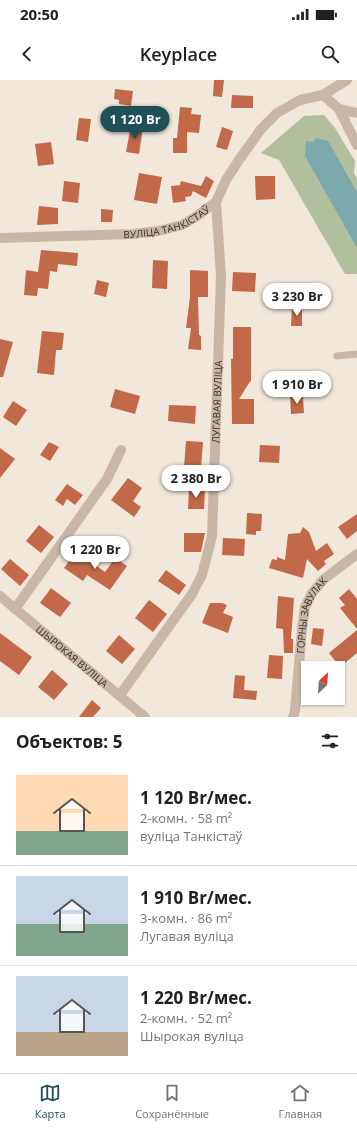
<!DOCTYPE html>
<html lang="ru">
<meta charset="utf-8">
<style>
:root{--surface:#fff;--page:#f6f6f6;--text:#202124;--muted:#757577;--line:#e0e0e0;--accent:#1f5055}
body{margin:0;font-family:"Open Sans",sans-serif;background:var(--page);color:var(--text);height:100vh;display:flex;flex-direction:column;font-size:15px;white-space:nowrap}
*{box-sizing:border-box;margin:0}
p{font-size:13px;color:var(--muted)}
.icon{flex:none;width:22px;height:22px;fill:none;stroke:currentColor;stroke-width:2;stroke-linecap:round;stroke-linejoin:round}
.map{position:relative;height:637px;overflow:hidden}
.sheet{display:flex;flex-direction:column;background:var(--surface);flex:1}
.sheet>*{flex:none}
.needle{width:26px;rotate:25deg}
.fabs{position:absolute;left:301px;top:581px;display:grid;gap:8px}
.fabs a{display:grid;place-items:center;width:44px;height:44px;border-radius:0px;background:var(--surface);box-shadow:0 1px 3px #0004;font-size:20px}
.price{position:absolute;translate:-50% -34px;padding:0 9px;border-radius:14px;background:#fff;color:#222;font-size:13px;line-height:26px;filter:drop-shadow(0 1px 2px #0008)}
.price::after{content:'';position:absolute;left:50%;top:24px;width:12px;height:9px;margin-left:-6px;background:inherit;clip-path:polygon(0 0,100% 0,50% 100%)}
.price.selected{background:var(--accent);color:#fff}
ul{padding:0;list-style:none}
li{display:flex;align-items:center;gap:12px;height:100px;padding:0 16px}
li+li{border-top:1px solid var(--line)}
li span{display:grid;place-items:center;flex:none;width:112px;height:80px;border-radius:0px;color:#555}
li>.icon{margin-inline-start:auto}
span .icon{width:48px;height:48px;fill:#fffc;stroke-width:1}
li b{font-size:17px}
h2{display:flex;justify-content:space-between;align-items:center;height:48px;padding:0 16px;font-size:17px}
.status{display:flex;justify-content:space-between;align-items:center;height:28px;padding:0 20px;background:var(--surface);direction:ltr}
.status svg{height:11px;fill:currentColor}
header{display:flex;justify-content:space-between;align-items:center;height:52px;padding:0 16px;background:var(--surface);font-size:18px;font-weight:600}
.dock{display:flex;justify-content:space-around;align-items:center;height:56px;border-top:1px solid var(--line);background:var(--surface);font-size:11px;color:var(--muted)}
.dock a{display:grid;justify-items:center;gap:2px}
.dock .selected{color:var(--accent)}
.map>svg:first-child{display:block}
.green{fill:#b2bf9c}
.water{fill:#7ba9ac}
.building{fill:#c16949}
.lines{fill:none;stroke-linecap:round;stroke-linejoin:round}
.service{stroke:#c8b7a7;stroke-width:7}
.minor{stroke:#c8b7a7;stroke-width:10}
.tertiary{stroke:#c8b7a7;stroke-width:10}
.labels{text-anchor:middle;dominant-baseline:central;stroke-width:3.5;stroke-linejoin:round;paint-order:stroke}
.street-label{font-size:10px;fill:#352c28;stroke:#f8f1e7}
</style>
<div class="status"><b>20:50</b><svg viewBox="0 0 49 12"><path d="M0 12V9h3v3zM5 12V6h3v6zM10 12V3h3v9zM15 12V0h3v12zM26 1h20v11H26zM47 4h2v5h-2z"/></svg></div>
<header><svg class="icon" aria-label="back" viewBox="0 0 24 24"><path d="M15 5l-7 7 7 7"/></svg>Keyplace<svg class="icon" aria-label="search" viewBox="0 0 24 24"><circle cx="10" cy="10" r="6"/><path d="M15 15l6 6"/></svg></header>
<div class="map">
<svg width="357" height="637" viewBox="0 0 357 637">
<rect width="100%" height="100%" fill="#f1e7db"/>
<!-- green -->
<polygon class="green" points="324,35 335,48 355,81 354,93 357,99 357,194 345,194 279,80 261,73 304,36"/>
<!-- water -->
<polygon class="water" points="316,58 328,61 357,112 357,168 305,76 306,61 313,62"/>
<!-- building -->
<g class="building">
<polygon points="214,0 224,0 222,17 213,16"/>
<polygon points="115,9 133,11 131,26 119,24 119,20 114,19"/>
<polygon points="232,15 253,16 253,28 231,28"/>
<polygon points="180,27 192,28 191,34 201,35 199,53 187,52 187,73 173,73 173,58 177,58"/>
<polygon points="79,38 91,39 88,62 76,60"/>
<polygon points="131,45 143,47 139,74 126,72"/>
<polygon points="222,47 233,51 227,70 216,67"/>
<polygon points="51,62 54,84 38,86 35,64"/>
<polygon points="139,93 162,97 157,124 134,120"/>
<polygon points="206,96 214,101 206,118 193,111 191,116 185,117 186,121 173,123 171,106 181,105 180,104 181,101 201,106"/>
<polygon points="255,96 275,96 275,119 256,120"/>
<polygon points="64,101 80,103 78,123 62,121"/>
<polygon points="39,126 58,128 58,144 37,145"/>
<polygon points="101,129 113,130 112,142 101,142"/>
<polygon points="41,170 78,173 77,186 58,184 57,192 50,191 48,209 38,208 37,216 24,215 26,190 38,192"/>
<polygon points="153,180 168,181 167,209 152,208"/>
<polygon points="190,190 208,191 208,217 198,217 199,255 201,256 201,270 188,269 191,248 186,248 190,217"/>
<polygon points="233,192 256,193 255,212 232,211"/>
<polygon points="97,200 109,203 106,217 94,214"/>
<polygon points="292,227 302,227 302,246 291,246"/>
<polygon points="233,247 251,247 251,300 239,319 254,319 254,344 232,344 231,279 233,279"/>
<polygon points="42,251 64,253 62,270 56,270 54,295 37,293"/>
<polygon points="0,259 13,262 3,297 0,297"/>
<polygon points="115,309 140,316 135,334 110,327"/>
<polygon points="290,317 303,317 304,333 291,334"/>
<polygon points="13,321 27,330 16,346 3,337"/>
<polygon points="169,325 196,326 195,344 168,341"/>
<polygon points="186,361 203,362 201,388 184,387"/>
<polygon points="49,362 59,367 50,381 40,375"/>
<polygon points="260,365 280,366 279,383 259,382"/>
<polygon points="0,368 15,379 0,398"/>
<polygon points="128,398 142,408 133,421 141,427 134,437 111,420"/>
<polygon points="67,404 83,415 75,425 67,419 63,426 55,420"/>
<polygon points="189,408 205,409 204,429 188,429"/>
<polygon points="247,433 262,434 261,451 256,451 256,455 246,454"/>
<polygon points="357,434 357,451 347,459 338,447"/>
<polygon points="39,445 54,457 41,473 26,461"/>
<polygon points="303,447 309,452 316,471 327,463 334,474 324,481 326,484 318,491 307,479 303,498 269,488 272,479 277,480 277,477 285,480 288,454 300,453"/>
<polygon points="184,453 205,453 201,472 184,472"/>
<polygon points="223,458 245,459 244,476 222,475"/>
<polygon points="76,471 105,492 115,478 127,486 110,510 87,495 83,501 64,488"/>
<polygon points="10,479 29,495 20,506 1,489"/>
<polygon points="166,490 186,505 179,515 158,501"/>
<polygon points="51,508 71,523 60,537 40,523"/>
<polygon points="349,509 357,519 357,549 340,528 345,525 339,518"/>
<polygon points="278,516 294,518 291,559 293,559 293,573 284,573 283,549 276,548"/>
<polygon points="149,520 167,534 153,552 135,538"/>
<polygon points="210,523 222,523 227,525 223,533 233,537 228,553 202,543"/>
<polygon points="313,548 324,549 322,566 311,564"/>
<polygon points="357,550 357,573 340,587 329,573"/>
<polygon points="0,553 32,577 19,595 0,581"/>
<polygon points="119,555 135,569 122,584 106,571"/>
<polygon points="269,575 283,576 282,599 267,598"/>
<polygon points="52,590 68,604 54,620 38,607"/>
<polygon points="235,595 245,596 244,610 257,611 256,620 233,618"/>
<polygon points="92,620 101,628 93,637 79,637"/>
</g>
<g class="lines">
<!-- service -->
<polyline class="service" points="337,276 357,274"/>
<!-- minor -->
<g class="minor">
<polyline points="323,15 339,29 357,33"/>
<polyline points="339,29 357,65"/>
<path id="s1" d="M0,516L145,637"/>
<polyline points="15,529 107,399 121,370"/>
<path id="s2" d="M120,615L192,514L202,495L212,456L221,196L216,122"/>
<path id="s3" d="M293,637L295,631L302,549L305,527L312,513L324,499L357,474"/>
</g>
<!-- tertiary -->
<path class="tertiary" id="s4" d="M0,158L133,154L158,151L182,145L197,136L216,122L226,100L239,80L261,49L277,33L300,20L323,15L347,0"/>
</g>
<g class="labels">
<!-- street labels -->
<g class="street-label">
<text stroke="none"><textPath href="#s4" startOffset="169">ВУЛІЦА ТАНКІСТАЎ</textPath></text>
<text stroke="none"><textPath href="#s2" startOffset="320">ЛУГАВАЯ ВУЛІЦА</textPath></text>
<text stroke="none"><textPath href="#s3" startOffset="105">ГОРНЫ ЗАВУЛАК</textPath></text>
<text stroke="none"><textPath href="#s1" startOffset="94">ШЫРОКАЯ ВУЛІЦА</textPath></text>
</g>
</g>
</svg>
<div class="fabs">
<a><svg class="needle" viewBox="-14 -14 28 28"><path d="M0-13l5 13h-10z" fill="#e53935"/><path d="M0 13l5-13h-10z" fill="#757577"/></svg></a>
</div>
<b class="price selected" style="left:135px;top:60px">1 120 Br</b>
<b class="price" style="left:297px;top:237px">3 230 Br</b>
<b class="price" style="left:297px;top:325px">1 910 Br</b>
<b class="price" style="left:196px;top:419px">2 380 Br</b>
<b class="price" style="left:95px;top:490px">1 220 Br</b>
</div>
<section class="sheet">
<h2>Объектов: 5<svg class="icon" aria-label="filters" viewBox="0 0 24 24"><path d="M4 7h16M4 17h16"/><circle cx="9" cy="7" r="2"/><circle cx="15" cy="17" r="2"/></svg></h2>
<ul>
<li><span style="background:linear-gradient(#ffd9b3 70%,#7fa58c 0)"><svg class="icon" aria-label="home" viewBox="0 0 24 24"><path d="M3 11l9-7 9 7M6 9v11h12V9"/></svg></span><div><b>1 120 Br/мес.</b><p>2-комн. · 58 m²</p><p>вуліца Танкістаў</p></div></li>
<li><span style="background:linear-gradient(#c9d6e8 60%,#7fa58c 0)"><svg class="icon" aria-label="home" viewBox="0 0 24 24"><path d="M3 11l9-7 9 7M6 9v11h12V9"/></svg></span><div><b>1 910 Br/мес.</b><p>3-комн. · 86 m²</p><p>Лугавая вуліца</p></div></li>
<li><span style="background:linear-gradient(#c9d6e8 70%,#b9a48a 0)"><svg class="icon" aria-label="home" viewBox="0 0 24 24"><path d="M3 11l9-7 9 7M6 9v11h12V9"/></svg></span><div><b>1 220 Br/мес.</b><p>2-комн. · 52 m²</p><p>Шырокая вуліца</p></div></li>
</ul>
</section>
<nav class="dock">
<a class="selected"><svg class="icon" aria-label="map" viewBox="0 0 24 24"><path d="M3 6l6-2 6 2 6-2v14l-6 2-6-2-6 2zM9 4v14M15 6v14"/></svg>Карта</a>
<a><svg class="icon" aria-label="saved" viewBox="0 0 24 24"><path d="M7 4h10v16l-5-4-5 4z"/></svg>Сохранённые</a>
<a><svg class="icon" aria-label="home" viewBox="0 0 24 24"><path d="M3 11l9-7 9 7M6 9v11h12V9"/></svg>Главная</a>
</nav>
